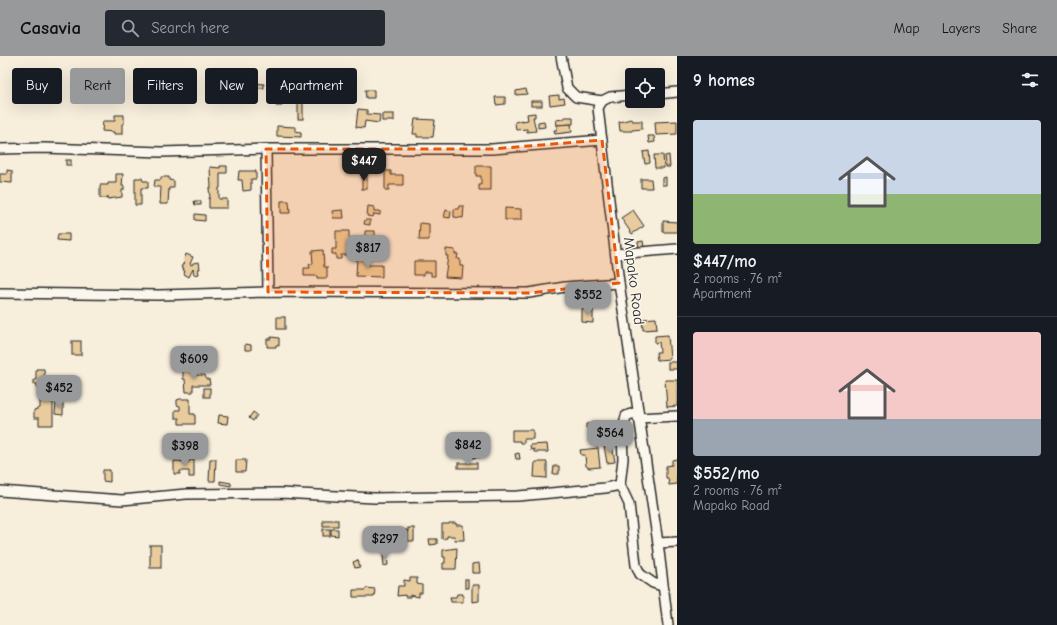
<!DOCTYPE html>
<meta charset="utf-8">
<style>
:root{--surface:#171b24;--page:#242831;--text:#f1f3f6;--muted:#9ea1a6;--line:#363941;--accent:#98999b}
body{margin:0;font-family:"Comic Neue",sans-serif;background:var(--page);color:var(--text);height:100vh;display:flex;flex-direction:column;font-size:15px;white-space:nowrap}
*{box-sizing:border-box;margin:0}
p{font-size:13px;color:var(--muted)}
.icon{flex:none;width:22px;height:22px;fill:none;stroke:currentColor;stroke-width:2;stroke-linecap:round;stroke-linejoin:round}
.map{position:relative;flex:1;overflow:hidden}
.sheet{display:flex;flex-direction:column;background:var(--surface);width:380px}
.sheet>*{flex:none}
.guide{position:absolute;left:12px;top:12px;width:380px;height:36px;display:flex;gap:8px}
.fabs{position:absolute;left:625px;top:12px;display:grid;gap:8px}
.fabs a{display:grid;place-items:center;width:40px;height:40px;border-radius:4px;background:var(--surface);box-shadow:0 4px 16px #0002;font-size:20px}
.price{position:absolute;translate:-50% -34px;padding:0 9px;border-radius:8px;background:var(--accent);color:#111;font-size:13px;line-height:26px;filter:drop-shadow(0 1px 2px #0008)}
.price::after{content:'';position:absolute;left:50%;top:24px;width:12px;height:9px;margin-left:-6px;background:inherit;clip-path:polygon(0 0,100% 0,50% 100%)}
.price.selected{background:#222;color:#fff}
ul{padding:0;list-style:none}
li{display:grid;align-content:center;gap:8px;height:212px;padding:0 16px}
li+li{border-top:1px solid var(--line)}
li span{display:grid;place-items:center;height:124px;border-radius:4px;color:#555}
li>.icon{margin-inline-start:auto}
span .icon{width:72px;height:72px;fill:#fffc;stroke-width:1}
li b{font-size:17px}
h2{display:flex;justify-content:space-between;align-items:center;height:48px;padding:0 16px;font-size:17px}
.chip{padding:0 14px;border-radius:4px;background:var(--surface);box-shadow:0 4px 16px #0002;font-size:14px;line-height:36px}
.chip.selected{background:var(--accent);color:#111}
header{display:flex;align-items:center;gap:24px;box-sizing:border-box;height:56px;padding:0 20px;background:var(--accent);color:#111}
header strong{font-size:19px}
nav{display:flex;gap:22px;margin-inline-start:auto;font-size:14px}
.search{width:280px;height:36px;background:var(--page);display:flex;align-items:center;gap:10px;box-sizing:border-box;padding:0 14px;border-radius:4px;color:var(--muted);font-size:15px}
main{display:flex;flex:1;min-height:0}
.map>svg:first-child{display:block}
.building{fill:#e9cc9d;stroke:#2b2b2b}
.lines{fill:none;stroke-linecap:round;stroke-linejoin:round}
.minor-casing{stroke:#2b2b2b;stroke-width:12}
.minor{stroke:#fbf7ec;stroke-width:9}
.marked{fill:#e8590c;fill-opacity:0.2;stroke:#e8590c;stroke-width:3;stroke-dasharray:8 5;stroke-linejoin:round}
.labels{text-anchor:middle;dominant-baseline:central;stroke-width:3;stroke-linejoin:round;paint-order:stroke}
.street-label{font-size:15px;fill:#2b2b2b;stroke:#fbf7ec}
</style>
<header>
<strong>Casavia</strong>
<div class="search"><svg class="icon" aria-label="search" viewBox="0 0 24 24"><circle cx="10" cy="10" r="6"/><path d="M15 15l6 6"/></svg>Search here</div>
<nav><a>Map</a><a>Layers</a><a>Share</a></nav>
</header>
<main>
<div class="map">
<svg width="677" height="569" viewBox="0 0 677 569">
<rect width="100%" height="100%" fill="#f7eedc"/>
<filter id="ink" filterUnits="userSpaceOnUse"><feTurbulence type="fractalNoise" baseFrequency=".025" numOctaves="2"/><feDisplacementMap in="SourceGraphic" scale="8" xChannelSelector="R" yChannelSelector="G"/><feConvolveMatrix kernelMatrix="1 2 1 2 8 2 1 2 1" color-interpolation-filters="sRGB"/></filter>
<g filter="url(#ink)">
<!-- building -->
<g class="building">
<polygon points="109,21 121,21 121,31 116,31 116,28 109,28"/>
<polygon points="227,25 238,26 237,33 226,32"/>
<polygon points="252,27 264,28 264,32 252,32"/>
<polygon points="283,27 292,27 292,35 283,34"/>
<polygon points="526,33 527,38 516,39 516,35"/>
<polygon points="365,34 374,34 374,42 366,42"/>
<polygon points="559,39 559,43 564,42 565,47 550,49 549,40"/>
<polygon points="495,41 505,41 505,48 496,49"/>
<rect x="298" y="42" width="5" height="21"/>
<polygon points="277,45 283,46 282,50 276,50"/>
<rect x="531" y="45" width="11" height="5"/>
<polygon points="358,53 367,54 367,58 380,59 379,67 365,65 364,72 356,71"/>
<polygon points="535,57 535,61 533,61 536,75 527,76 527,73 516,74 515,66 522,64 522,65 528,64 527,58"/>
<rect x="382" y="58" width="12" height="7"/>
<polygon points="115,59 124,59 124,68 122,68 122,78 114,78 114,76 102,75 103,65 115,65"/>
<polygon points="564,61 573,61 573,68 557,69 556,64 563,63"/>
<polygon points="415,63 435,64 433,81 417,81 417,78 413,78"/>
<polygon points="631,63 632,65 642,65 642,73 632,74 632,75 620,75 619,66"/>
<polygon points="544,65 545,71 538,72 538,66"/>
<polygon points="677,65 677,78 656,79 655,66"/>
<polygon points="571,68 572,76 555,78 554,74 557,74 557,69"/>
<polygon points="277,70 295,71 295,75 301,76 301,81 277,80"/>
<polygon points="648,80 654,80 655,86 649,87"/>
<polygon points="649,95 650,107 645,108 643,96"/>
<polygon points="654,99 663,99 664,112 655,112"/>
<polygon points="669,99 670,111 666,111 665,100"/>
<rect x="66" y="104" width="5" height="5"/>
<polygon points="220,110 227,110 227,117 220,117 220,132 219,132 219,143 227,143 227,152 209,152 209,142 210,142 209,132 211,132 210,111 220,112"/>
<polygon points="476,110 491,110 491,134 479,134 479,129 481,129 481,120 476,120"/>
<polygon points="7,114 12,115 12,127 0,126 0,118 7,118"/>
<polygon points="239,115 256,115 256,123 251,123 251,134 243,135 242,124 238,124"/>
<polygon points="385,115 391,115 391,119 403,119 403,129 389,129 389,134 385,134"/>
<polygon points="116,118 123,118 122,130 124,130 124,134 122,134 122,141 108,143 108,140 107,142 100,142 100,129 108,129 108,127 116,127"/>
<rect x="362" y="118" width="5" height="15"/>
<polygon points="161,121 169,121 169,124 174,125 174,132 169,132 168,148 160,148 161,131 154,131 155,124 161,124"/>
<polygon points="666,121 666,129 662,129 662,122"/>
<polygon points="135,122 142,122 143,125 148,125 148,132 141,132 141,149 135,149"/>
<polygon points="641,123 651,123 652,132 641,132"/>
<polygon points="194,145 201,145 201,149 195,149"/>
<polygon points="281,145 289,145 290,157 281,157"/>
<polygon points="368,150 374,151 374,155 380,155 380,159 374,158 373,161 367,160"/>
<polygon points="459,150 464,150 463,162 454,161 454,153 458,153"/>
<polygon points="505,152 521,153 521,164 505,164"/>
<polygon points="343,154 344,162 333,162 332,155"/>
<polygon points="446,154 451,156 450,162 444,161"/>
<polygon points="633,154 644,170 632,178 621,162"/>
<polygon points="195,158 205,159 205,165 195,164"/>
<polygon points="365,164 370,164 370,169 364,168"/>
<polygon points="663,165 677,166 677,176 663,176"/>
<polygon points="420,167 429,168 429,184 419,184"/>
<polygon points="336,175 349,175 349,182 353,182 353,199 341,199 341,203 336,203 336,198 332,198 332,193 336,193"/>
<polygon points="365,175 375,175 375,183 365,182"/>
<polygon points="58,178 69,178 69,185 57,184"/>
<polygon points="643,185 644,191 639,192 638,186"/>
<polygon points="446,193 455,194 455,198 458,198 457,203 460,203 460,210 463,210 462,222 445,221 448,200 446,200"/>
<polygon points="323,194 324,211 327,211 327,222 317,222 317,220 304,220 304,212 310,212 309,208 313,208 312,195"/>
<polygon points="186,198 193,201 190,208 192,209 193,207 199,206 200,213 198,213 199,218 194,219 193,213 189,221 184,218 185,215 183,214 184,212 181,211 185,205 184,204"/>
<polygon points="357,201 367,201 367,209 382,209 382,221 356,220"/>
<polygon points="414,205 435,205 435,220 431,220 431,216 424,216 424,219 414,219"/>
<polygon points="582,253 593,253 593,267 582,266"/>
<rect x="277" y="261" width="8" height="12"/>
<polygon points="656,262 657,273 643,274 642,263"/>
<polygon points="668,279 670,303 657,304 656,296 660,296 659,286 655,287 655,280"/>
<polygon points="271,281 279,282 279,290 276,289 276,291 267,291 267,283 271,283"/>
<rect x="72" y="285" width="9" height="14"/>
<polygon points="245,288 251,289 251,294 245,294"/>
<rect x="668" y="306" width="9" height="7"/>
<polygon points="36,313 44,313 45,333 37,333 37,328 34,328 34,324 36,324"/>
<polygon points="183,314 195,314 195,319 205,319 206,323 209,323 210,329 193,329 193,336 186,336 185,323 183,323"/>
<polygon points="665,324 677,324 677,350 667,351"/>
<rect x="204" y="332" width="6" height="9"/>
<polygon points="40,343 53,343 53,369 39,369 39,362 34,362 34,354 40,352"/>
<polygon points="180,343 190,343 190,358 195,358 195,368 179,368 179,362 175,362 175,354 180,354 180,350 177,349 177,344"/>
<polygon points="56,347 63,348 63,359 55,358"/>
<polygon points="253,356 257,359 253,365 249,362"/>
<polygon points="219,359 228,360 227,368 218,367"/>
<polygon points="595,367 596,372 586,372 586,368"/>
<polygon points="512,374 533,374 533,383 524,383 524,387 520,387 520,385 512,385"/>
<polygon points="547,388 548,396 534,396 534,393 531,394 530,389"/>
<polygon points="612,389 615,406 607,407 604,390"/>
<polygon points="598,392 600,411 589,412 586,410 585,399 581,399 580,394"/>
<polygon points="480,394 481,401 471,402 470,395"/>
<polygon points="519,397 520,403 516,403 515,398"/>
<polygon points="210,403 216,403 215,425 209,425"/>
<polygon points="677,403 677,428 669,429 668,422 666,422 666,410 672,409 672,404"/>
<polygon points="189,404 194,404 194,421 189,421 189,415 180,415 180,418 174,418 174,405 189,406"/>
<polygon points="236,404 246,404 245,416 236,416"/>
<polygon points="535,406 547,406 547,422 534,421"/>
<rect x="458" y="407" width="19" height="5"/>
<polygon points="554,410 559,410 559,418 553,418"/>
<polygon points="103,414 110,414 110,426 103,425"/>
<polygon points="220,425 231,427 231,430 220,428"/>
<rect x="323" y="464" width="15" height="6"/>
<polygon points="449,467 456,467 456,469 463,469 464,484 455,484 454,480 447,480 447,482 442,483 442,468 449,468"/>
<rect x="408" y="472" width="6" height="13"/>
<rect x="323" y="473" width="7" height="7"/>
<polygon points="331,473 338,473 338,480 331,479"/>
<polygon points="394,474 407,474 407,485 395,486"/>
<polygon points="429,483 437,483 437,488 430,489"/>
<rect x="150" y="489" width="11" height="23"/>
<polygon points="457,492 456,513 443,513 443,507 445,507 445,501 443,501 443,494"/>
<polygon points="383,499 387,499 388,509 384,510"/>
<polygon points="358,504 360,511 355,512 353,506"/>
<polygon points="479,507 480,517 472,517 472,508"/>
<polygon points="410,522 417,522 417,528 422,529 422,537 419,537 419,541 410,539 410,541 405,541 405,539 397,540 398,530 404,530 404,524 410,525"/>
<rect x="465" y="523" width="3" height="9"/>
<polygon points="472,529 479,529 479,545 472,546"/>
<polygon points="366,532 375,533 374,541 353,541 353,534 365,534"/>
<polygon points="457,538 463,538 463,546 451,546 450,541 456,541"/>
</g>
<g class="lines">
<!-- minor casing -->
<g class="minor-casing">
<g id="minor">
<polyline points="561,0 567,32 576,41 602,45"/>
<polyline points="658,38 677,36"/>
<polyline points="602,45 598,52 619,227 658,487 668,569"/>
<polyline points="602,45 610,41 632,39"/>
<polyline points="0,93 44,92 161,96 266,93 492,93 602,84"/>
<polyline points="266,93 268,236"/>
<polyline points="616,198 677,193"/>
<polyline points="0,237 159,239 268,236 529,237 565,231 619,227"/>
<polyline points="638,362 677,360"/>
<polyline points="620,429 629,448 636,509 640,518 653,527 662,530"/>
<polyline points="0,435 122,444 186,438 281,437 374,442 518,440 605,432 620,429 623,403 622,378 626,360 637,356"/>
<polyline points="658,487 677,486"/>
</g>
</g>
<!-- minor -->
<use href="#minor" class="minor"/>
</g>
</g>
<!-- marked area -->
<path class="marked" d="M602,84L619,227L529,237L268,236L266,93H492Z"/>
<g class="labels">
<!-- street labels -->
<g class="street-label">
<text transform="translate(634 225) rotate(83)">Mapako Road</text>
</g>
</g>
</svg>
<div class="fabs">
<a><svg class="icon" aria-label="locate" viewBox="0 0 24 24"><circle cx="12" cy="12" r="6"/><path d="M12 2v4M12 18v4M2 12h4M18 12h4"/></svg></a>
</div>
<b class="price selected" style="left:364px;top:126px">$447</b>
<b class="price" style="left:368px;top:213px">$817</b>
<b class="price" style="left:588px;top:260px">$552</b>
<b class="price" style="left:194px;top:324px">$609</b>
<b class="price" style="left:59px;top:353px">$452</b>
<b class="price" style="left:610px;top:398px">$564</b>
<b class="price" style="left:468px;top:410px">$842</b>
<b class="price" style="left:185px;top:411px">$398</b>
<b class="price" style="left:385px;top:504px">$297</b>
<div class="guide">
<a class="chip">Buy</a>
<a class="chip selected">Rent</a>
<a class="chip">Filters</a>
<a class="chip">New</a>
<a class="chip">Apartment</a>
</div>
</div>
<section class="sheet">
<h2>9 homes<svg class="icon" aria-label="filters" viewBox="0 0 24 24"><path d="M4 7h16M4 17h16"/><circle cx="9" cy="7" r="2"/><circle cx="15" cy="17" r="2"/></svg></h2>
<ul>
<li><span style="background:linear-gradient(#c9d6e8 60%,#8fb573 0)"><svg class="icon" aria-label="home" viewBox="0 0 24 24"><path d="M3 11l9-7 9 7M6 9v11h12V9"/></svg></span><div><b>$447/mo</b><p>2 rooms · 76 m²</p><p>Apartment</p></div></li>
<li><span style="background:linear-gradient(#f6c9c9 70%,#9aa5b1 0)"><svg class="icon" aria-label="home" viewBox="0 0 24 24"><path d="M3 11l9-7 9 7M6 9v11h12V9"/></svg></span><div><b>$552/mo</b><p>2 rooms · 76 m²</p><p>Mapako Road</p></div></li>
</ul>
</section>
</main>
